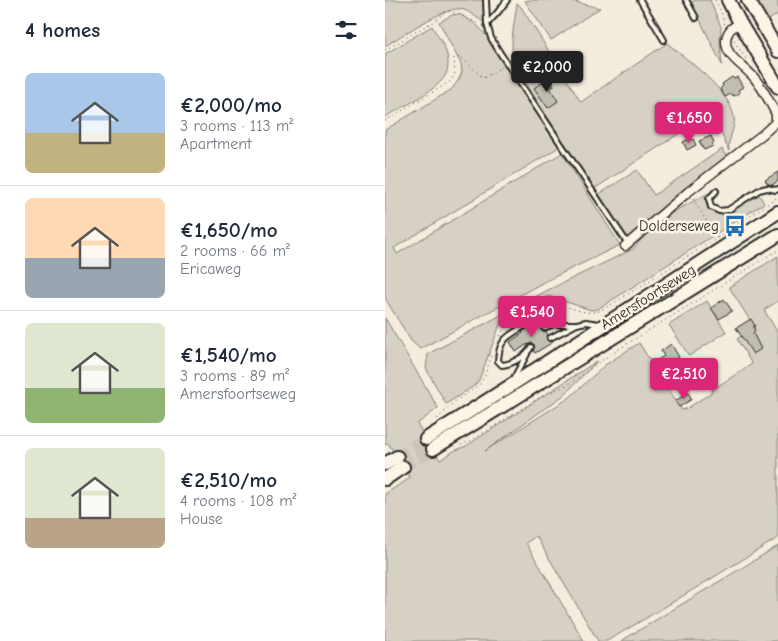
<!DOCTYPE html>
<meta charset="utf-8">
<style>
:root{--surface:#fff;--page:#f6f6f7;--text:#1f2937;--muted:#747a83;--line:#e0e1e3;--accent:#db2777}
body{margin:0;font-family:"Comic Neue",sans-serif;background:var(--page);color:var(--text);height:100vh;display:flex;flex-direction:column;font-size:19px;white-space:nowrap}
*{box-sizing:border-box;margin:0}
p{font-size:16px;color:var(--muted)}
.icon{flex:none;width:28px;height:28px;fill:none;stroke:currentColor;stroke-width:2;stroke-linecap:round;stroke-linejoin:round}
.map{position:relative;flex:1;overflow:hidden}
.details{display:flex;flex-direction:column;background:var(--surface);width:385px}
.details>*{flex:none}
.price{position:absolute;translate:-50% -42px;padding:0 11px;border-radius:5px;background:var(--accent);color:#fff;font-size:16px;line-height:32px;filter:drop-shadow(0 1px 2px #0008)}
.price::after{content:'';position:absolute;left:50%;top:30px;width:15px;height:11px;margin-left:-8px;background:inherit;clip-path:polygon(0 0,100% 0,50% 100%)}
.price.current{background:#222;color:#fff}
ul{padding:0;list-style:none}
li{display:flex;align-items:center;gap:15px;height:125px;padding:0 25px}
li+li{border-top:1px solid var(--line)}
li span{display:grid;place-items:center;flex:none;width:140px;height:100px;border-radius:8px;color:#555}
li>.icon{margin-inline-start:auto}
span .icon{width:60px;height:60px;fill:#fffc;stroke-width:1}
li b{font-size:21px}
h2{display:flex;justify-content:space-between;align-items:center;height:60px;padding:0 25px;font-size:21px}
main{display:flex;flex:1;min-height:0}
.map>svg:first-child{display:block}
.green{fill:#d6d1c4;stroke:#807e78}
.building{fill:#c2bdb1;stroke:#2b2b2b}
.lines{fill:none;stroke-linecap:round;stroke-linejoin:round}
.primary-tunnel{stroke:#ccc6ba;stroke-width:12;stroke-dasharray:12 6;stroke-linecap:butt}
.lane-casing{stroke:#2b2b2b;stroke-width:8}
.street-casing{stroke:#2b2b2b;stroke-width:11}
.primary-casing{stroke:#2b2b2b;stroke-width:16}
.path{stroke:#2b2b2b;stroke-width:1;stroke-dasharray:1 4;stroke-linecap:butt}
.lane{stroke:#fcf5e5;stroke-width:4}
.street{stroke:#fcf5e5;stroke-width:8}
.primary{stroke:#fcf5e5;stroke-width:12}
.labels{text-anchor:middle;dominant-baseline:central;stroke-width:5;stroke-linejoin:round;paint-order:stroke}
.poi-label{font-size:15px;fill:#2b2b2b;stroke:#fcf5e5;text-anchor:end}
.street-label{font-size:15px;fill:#2b2b2b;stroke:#fcf5e5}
</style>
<main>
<section class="details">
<h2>4 homes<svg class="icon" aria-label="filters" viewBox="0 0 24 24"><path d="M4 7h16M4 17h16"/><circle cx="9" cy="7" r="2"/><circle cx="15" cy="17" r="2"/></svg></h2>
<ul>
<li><span style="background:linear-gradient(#a9c7e8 60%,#c2b280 0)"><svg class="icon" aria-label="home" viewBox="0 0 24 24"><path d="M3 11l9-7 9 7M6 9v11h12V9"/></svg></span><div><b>€2,000/mo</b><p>3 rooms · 113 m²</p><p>Apartment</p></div></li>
<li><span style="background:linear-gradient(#ffd9b3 60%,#9aa5b1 0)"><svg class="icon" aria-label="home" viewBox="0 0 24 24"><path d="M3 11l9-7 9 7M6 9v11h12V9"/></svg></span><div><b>€1,650/mo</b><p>2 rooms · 66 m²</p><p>Ericaweg</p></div></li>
<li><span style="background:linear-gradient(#dfe7d0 65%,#8fb573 0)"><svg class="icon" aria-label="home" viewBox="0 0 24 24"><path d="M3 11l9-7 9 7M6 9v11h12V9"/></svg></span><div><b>€1,540/mo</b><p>3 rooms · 89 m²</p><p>Amersfoortseweg</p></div></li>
<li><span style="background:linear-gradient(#dfe7d0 70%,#b9a48a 0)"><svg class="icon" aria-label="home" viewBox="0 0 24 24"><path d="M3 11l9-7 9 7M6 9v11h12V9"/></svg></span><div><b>€2,510/mo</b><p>4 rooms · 108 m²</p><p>House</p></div></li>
</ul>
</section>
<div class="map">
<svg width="393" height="641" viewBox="0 0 393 641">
<rect width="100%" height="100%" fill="#f4edde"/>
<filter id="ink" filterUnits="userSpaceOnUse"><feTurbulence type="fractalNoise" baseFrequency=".02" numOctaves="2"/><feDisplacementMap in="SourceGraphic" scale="10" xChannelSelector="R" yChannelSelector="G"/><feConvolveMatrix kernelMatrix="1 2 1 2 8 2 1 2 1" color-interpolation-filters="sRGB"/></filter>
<g filter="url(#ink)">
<!-- green -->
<g class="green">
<path d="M0,0H98L99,22C91,18 84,10 75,9C59,7 15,37 0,46Z"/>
<polygon points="146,0 182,0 215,8 166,40 140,1"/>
<polygon points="311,0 325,0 336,27 335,43 337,65 306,2"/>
<polygon points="367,0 393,0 393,14 384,20 381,20"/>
<path d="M132,3L136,7L196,102L282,43C302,60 345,90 349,117C351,129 342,139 344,151L326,110L321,116L209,189L127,62V38Z"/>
<polygon points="74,14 91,24 102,36 174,147 9,248 12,254 177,153 235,245 159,282 35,349 26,341 0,298 0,130 56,96 67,89 74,79 77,72 76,64 54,22 67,15"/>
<path d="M47,26C52,35 59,44 62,55C63,60 64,68 61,74C55,89 14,109 0,117V54Z"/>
<polygon points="337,149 341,157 243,240 241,239 213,195 252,170 269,195"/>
<polygon points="324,193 321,202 323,209 333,214 344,212 374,195 379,203 213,309 206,310 163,296 116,322 94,380 89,386 61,404 43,372 41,368 43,354 163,290 248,249 256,240 288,212"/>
<polygon points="393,256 393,301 379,310 393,333 393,538 278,608 222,641 213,641 151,536 141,543 199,641 0,641 0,494 25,478 3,443 0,445 0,318 53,408 32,424 55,460 69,451 81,446 212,361 179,395 100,451 184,398 220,365 254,343 297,410 301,409 326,393 327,390 367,364 352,339 369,329 369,327 344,287"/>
<polygon points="322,301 341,332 304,356 284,325"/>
<polygon points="393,546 393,641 236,641"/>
</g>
<!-- building -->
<g class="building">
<polygon points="347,77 349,79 352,77 358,87 353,90 355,93 349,96 346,94 340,97 335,89 338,86 337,84"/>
<polygon points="164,78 169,86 165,88 173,101 163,108 149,88"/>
<polygon points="326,136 329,143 327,144 328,146 319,150 314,141"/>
<polygon points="306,138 307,140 308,139 311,145 302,150 298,142"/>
<polygon points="393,172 393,181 387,185 383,184 380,180"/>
<polygon points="339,299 347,311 334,319 326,308"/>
<polygon points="147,318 150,321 154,321 157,325 155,327 156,330 158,332 161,331 163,335 161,337 162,340 168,342 150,353 148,350 149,346 147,343 141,345 131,352 125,342 138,333 137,332 143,328 145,324 142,321"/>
<polygon points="366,319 370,326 368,327 370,330 368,333 376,349 368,354 351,328"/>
<polygon points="286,344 294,357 279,367 285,376 282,377 284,381 279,384 266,364 279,356 276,351"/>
<polygon points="303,393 307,399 294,407 290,401"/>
</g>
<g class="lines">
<!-- primary-tunnel -->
<g class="primary-tunnel">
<polyline points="12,457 41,439"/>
<polyline points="18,467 48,449"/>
</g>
<!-- lane casing -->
<g class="lane-casing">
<g id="lane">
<polyline points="101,0 102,24 106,38 115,53 243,244"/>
<polyline points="255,0 279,40"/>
<polyline points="301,0 311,18"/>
<polyline points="102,24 113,12 122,0"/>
<polyline points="331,191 324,199 326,207 334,211 343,210 374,190 382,188 391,190 393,189"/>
<polyline points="151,318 158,316 164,320 162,326"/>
<path d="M141,325C124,336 114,338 113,361L117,365C127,364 142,356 146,347"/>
<polyline points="159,328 169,324 190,324"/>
<polyline points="165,338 192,324 201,322 214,324"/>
<polyline points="129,378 142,354"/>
</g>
</g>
<!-- street casing -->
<g class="street-casing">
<path id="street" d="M240,246L303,192L378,134L390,123L391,119V114C385,102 379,90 371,80C362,67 340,58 341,40C342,31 347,27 355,23"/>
</g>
<!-- primary casing -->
<g class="primary-casing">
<g id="primary">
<polyline points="343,0 355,23 393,87"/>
<polyline points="363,0 393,51"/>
<polyline points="41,439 125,386 393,212"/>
<polyline points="48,449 393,235"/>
<polyline points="0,464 12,457"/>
<polyline points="0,479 18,467"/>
</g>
</g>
<!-- path -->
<g class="path">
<polyline points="330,0 336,12 340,25"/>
<polyline points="349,41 361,59"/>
<polyline points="0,50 49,21 62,11 74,14 95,24"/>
<polyline points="0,121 66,81 70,73 69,58 76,57 98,78 117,67"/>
<polyline points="308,199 332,238"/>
<path d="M115,336C120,326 128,321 138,315C147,310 156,304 167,304C181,304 195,314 209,312C214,312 219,308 224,306L332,238L393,197"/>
<polyline points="52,419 69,402 94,385 100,375 107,354"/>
<polyline points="76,445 87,440 157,396 186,383 210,365 234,349 393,250"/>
</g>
<!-- lane -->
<use href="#lane" class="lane"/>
<!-- street -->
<use href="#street" class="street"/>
<!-- primary -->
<use href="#primary" class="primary"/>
</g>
</g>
<!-- icons -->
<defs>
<g id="bus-bare" transform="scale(1.725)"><path d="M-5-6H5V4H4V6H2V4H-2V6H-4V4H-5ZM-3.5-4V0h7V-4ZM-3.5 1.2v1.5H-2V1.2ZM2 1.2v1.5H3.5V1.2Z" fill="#1f6fb2" stroke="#fcf5e5" stroke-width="2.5" paint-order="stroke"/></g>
</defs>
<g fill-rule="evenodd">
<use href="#bus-bare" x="350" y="226"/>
</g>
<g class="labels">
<!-- poi labels -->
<g class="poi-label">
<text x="334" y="226">Dolderseweg</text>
</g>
<!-- street labels -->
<g class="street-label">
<text transform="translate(263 297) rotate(-32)">Amersfoortseweg</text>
</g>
</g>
</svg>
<b class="price current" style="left:162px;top:93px">€2,000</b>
<b class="price" style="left:304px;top:144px">€1,650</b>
<b class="price" style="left:147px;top:338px">€1,540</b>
<b class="price" style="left:299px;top:400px">€2,510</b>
</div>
</main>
